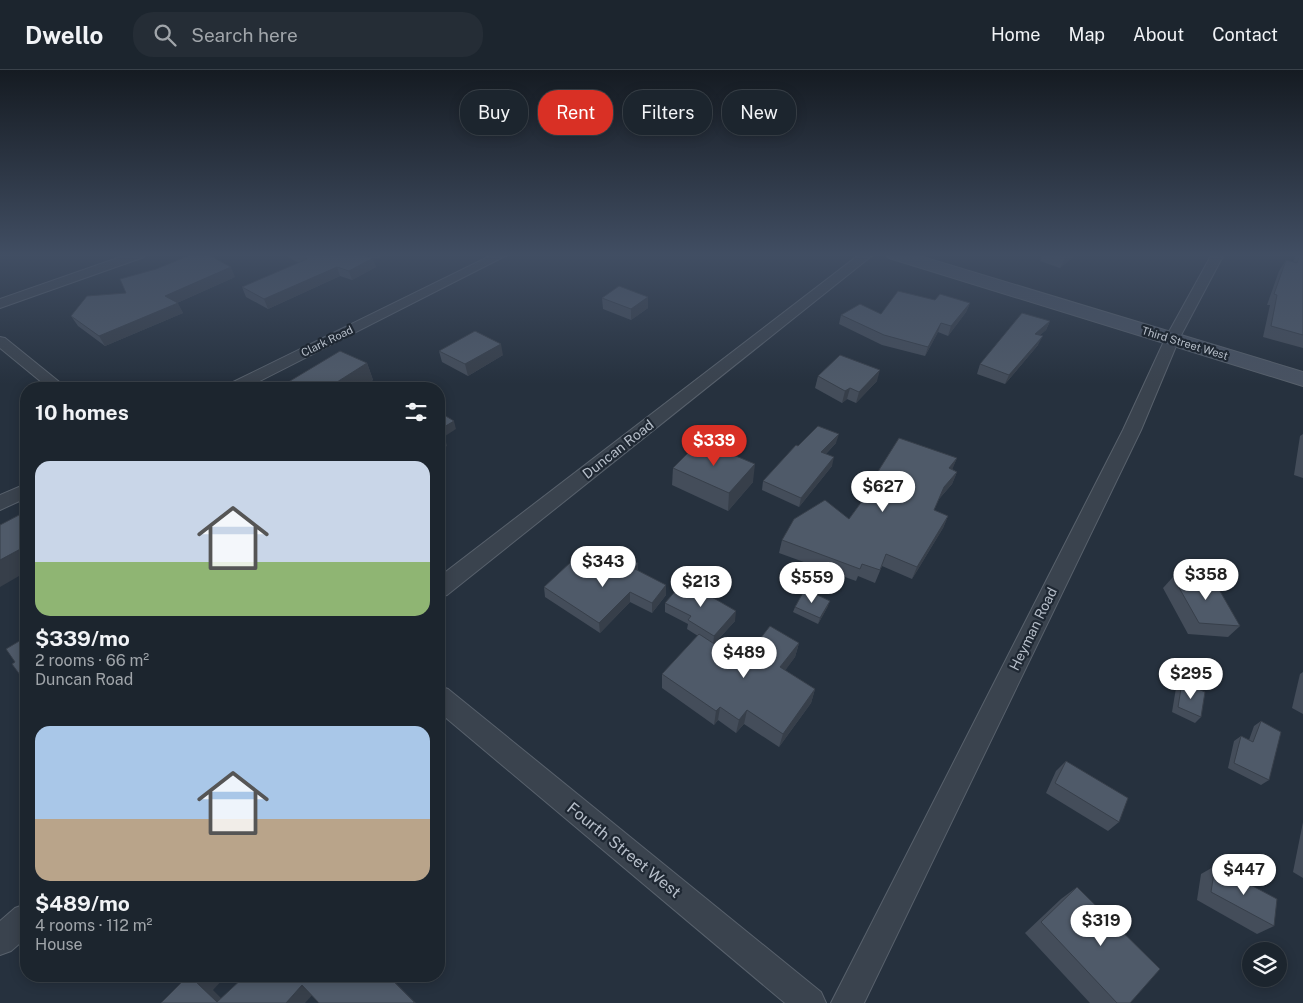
<!DOCTYPE html>
<meta charset="utf-8">
<style>
:root{--surface:#1c252e;--page:#252d36;--text:#f1f3f6;--muted:#a0a5aa;--line:#3a424a;--accent:#d93025}
body{margin:0;font-family:"Public Sans",sans-serif;background:var(--page);color:var(--text);height:100vh;display:flex;flex-direction:column;font-size:19px;white-space:nowrap}
*{box-sizing:border-box;margin:0}
p{font-size:16px;color:var(--muted)}
.icon{flex:none;width:28px;height:28px;fill:none;stroke:currentColor;stroke-width:2;stroke-linecap:round;stroke-linejoin:round}
.map{position:relative;flex:1;overflow:hidden}
.side{position:absolute;left:20px;top:312px;width:425px;height:600px;display:flex;flex-direction:column;background:var(--surface);border-radius:20px;box-shadow:0 2px 12px #0003,0 0 0 1px var(--line)}
.side>*{flex:none}
.top-card{position:absolute;left:460px;top:20px;width:475px;height:45px;display:flex;gap:10px}
.buttons{position:absolute;left:1242px;top:872px;display:grid;gap:10px}
.buttons a{display:grid;place-items:center;width:45px;height:45px;border-radius:50%;background:var(--surface);box-shadow:0 2px 12px #0003,0 0 0 1px var(--line);font-size:25px}
.price{position:absolute;translate:-50% -42px;padding:0 11px;border-radius:18px;background:#fff;color:#222;font-size:16px;line-height:32px;filter:drop-shadow(0 1px 2px #0008)}
.price::after{content:'';position:absolute;left:50%;top:30px;width:15px;height:11px;margin-left:-8px;background:inherit;clip-path:polygon(0 0,100% 0,50% 100%)}
.price.current{background:var(--accent);color:#fff}
ul{padding:0;list-style:none}
li{display:grid;align-content:center;gap:10px;height:265px;padding:0 15px}
li span{display:grid;place-items:center;height:155px;border-radius:15px;color:#555}
li>.icon{margin-inline-start:auto}
span .icon{width:90px;height:90px;fill:#fffc;stroke-width:1}
li b{font-size:21px}
h2{display:flex;justify-content:space-between;align-items:center;height:60px;padding:0 15px;font-size:21px}
.tag{padding:0 18px;border-radius:20px;background:var(--surface);box-shadow:0 2px 12px #0003,0 0 0 1px var(--line);font-size:18px;line-height:45px}
.tag.current{background:var(--accent);color:#fff}
header{display:flex;align-items:center;gap:30px;box-sizing:border-box;height:70px;padding:0 25px;background:var(--surface);border-bottom:1px solid var(--line)}
header strong{font-size:24px}
nav{display:flex;gap:28px;margin-inline-start:auto;font-size:18px}
.search{width:350px;height:45px;background:var(--page);display:flex;align-items:center;gap:12px;box-sizing:border-box;padding:0 18px;border-radius:20px;color:var(--muted);font-size:19px}
.map>svg:first-child{display:block}
.lines{fill:none;stroke-linecap:round;stroke-linejoin:round}
.street-casing{stroke:#58616c;stroke-width:2}
.secondary-casing{stroke:#58616c;stroke-width:2}
.street{fill:#3a434e;fill-rule:evenodd}
.secondary{fill:#485261;fill-rule:evenodd}
.wall{fill:#444d5a}
.shaded-wall{fill:#373f4a}
.building{fill:#4f5a69;stroke:#373f4a}
.labels{text-anchor:middle;dominant-baseline:central;stroke-width:4.5;stroke-linejoin:round;paint-order:stroke}
.far-street-label{font-size:11px;fill:#b6bec9;stroke:#1f2833}
.street-label{font-size:14px;fill:#b6bec9;stroke:#1f2833}
.near-street-label{font-size:16px;fill:#b6bec9;stroke:#1f2833}
</style>
<header>
<strong>Dwello</strong>
<div class="search"><svg class="icon" aria-label="search" viewBox="0 0 24 24"><circle cx="10" cy="10" r="6"/><path d="M15 15l6 6"/></svg>Search here</div>
<nav><a>Home</a><a>Map</a><a>About</a><a>Contact</a></nav>
</header>
<div class="map">
<svg width="1303" height="933" viewBox="0 0 1303 933">
<rect width="100%" height="100%" fill="#26313e"/>
<g class="lines">
<!-- street casing -->
<g class="street-casing">
<g id="street">
<polygon points="129,184 146,184 144,187 0,238 0,229"/>
<polygon points="494,184 509,184 244,319 223,319 225,316"/>
<polygon points="860,184 874,184 447,525 439,527 439,507"/>
<polygon points="1212,184 1224,184 1179,269 1141,360 864,933 831,933 1123,360 1165,269"/>
<polygon points="0,267 5,268 68,319 50,319 0,278"/>
<polygon points="26,414 26,428 0,440 0,425"/>
<polygon points="439,616 448,619 821,922 826,933 785,933 439,642"/>
<polygon points="26,834 26,868 11,881 0,885 0,851 15,838"/>
</g>
</g>
<!-- secondary casing -->
<g class="secondary-casing">
<polygon id="secondary" points="886,184 913,184 1303,302 1303,316 889,188"/>
</g>
<!-- street -->
<use href="#street" class="street"/>
<!-- secondary -->
<use href="#secondary" class="secondary"/>
</g>
<!-- wall -->
<g class="wall">
<polygon points="283,184 387,184 373,190 376,197 352,210 340,206 268,239 246,227 242,217 299,193"/>
<polygon points="1043,184 1077,184 1060,198 1040,191"/>
<polygon points="1296,184 1303,184 1303,278 1263,267 1270,235 1267,235 1279,201 1286,190 1293,192"/>
<polygon points="235,207 177,233 183,243 105,276 78,256 71,246"/>
<polygon points="602,228 648,238 631,250 603,239"/>
<polygon points="935,230 970,233 966,242 948,266 938,262 925,286 882,275 839,254 841,245 881,244"/>
<polygon points="1050,251 1046,260 1040,265 1038,275 1005,314 977,304 980,294"/>
<polygon points="439,281 503,285 468,306 442,292"/>
<polygon points="367,293 373,310 359,319 287,319 285,314"/>
<polygon points="818,306 877,311 856,333 847,329 842,333 815,318"/>
<polygon points="1303,364 1303,408 1294,405 1300,366"/>
<polygon points="836,373 826,384 832,396 799,437 762,420 763,411 798,376"/>
<polygon points="957,388 952,399 957,402 952,414 939,429 934,440 948,446 943,458 912,509 882,496 875,513 858,506 856,511 779,483 782,470 849,449 868,423 872,411"/>
<polygon points="673,398 753,412 728,441 672,415"/>
<polygon points="638,501 666,525 652,543 630,532 600,563 545,527 544,517 604,511"/>
<polygon points="1173,507 1240,556 1228,567 1188,564 1163,518"/>
<polygon points="665,533 735,551 714,574 742,592 799,573 795,587 785,600 815,619 811,633 779,677 744,654 736,663 718,650 714,655 662,618 662,604 698,566 687,559 688,554 665,542"/>
<polygon points="828,536 818,554 793,542 795,537"/>
<polygon points="1303,602 1303,644 1292,638 1300,604"/>
<polygon points="1182,612 1201,647 1195,653 1172,642 1176,618"/>
<polygon points="1261,651 1269,710 1261,715 1228,698 1234,671 1241,666 1249,670 1254,656"/>
<polygon points="1066,691 1119,752 1108,761 1046,723 1056,701"/>
<polygon points="1303,752 1303,808 1293,802"/>
<polygon points="1215,796 1274,856 1257,864 1197,830 1201,804"/>
<polygon points="1077,817 1130,933 1090,933 1025,863 1061,829"/>
</g>
<!-- shaded-wall -->
<g class="shaded-wall">
<polygon points="364,184 387,184 373,190 376,197 352,210 349,201 362,185"/>
<polygon points="1069,184 1077,184 1060,198 1065,187"/>
<polygon points="231,197 235,207 170,236 165,226"/>
<polygon points="337,197 340,206 268,239 264,229"/>
<polygon points="648,227 648,238 631,250 631,239"/>
<polygon points="178,233 183,243 105,276 99,266"/>
<polygon points="970,233 966,242 948,266 951,256"/>
<polygon points="1050,251 1046,260 1031,273 1035,264"/>
<polygon points="941,253 938,262 925,286 928,277"/>
<polygon points="1043,266 1038,275 1005,314 1009,305"/>
<polygon points="501,274 503,285 468,306 465,294"/>
<polygon points="367,293 373,310 359,319 326,319"/>
<polygon points="880,300 877,311 856,333 859,322"/>
<polygon points="850,318 847,329 842,333 845,321"/>
<polygon points="454,351 456,359 439,370 439,360"/>
<polygon points="839,364 836,373 819,391 821,382"/>
<polygon points="445,368 447,376 439,381 439,371"/>
<polygon points="834,387 832,396 799,437 801,428"/>
<polygon points="957,388 952,400 949,398"/>
<polygon points="755,394 753,412 728,441 729,423"/>
<polygon points="957,402 952,414 939,429 929,452 944,417"/>
<polygon points="948,446 943,458 912,509 917,497"/>
<polygon points="26,476 26,502 0,517 0,490"/>
<polygon points="638,493 638,503 635,499"/>
<polygon points="666,515 666,525 652,543 652,533"/>
<polygon points="630,522 630,532 600,563 599,553"/>
<polygon points="830,531 828,536 818,554 820,548"/>
<polygon points="736,541 735,551 713,575 714,566"/>
<polygon points="799,573 795,587 777,612 780,597"/>
<polygon points="815,619 811,633 779,677 783,664"/>
<polygon points="720,637 718,650 714,655 716,641"/>
<polygon points="747,640 744,654 736,663 739,650"/>
<polygon points="203,906 226,906 213,920 226,933 217,932 197,913"/>
<polygon points="388,906 389,906 416,933 413,933"/>
<polygon points="302,915 315,922 305,933 286,933"/>
</g>
<!-- building -->
<g class="building">
<polygon points="193,184 207,184 231,197 165,226 178,233 99,266 71,246 87,226 126,223 120,209 156,199"/>
<polygon points="296,184 364,184 362,185 373,188 349,201 337,197 264,229 242,217 307,189"/>
<polygon points="1054,184 1069,184 1065,187"/>
<polygon points="1300,184 1303,184 1303,265 1271,256 1277,225 1274,224 1286,190 1297,193"/>
<polygon points="619,216 648,227 631,239 602,228"/>
<polygon points="898,221 935,230 940,224 970,233 951,256 941,253 928,277 884,265 841,245 860,234 881,244"/>
<polygon points="1022,243 1050,251 1035,264 1043,266 1009,305 980,294"/>
<polygon points="475,261 501,274 465,294 439,281"/>
<polygon points="340,281 367,293 326,319 295,319 285,314"/>
<polygon points="840,285 880,300 859,322 850,318 845,321 818,306"/>
<polygon points="439,342 454,351 439,360"/>
<polygon points="818,356 839,364 821,382 834,387 801,428 763,411 796,375 798,376"/>
<polygon points="439,363 445,368 439,371"/>
<polygon points="899,368 957,388 949,398 957,402 944,417 934,440 948,446 917,497 886,484 880,500 862,494 860,499 782,470 794,449 825,430 849,449 876,412 872,411"/>
<polygon points="700,371 755,394 729,423 673,398"/>
<polygon points="19,445 26,454 26,476 0,490 0,455"/>
<polygon points="617,487 638,493 635,499 666,515 652,533 630,522 599,553 544,517 572,491 604,511"/>
<polygon points="1173,507 1213,509 1240,556 1199,553"/>
<polygon points="684,511 736,541 714,566 688,550 691,546 665,533"/>
<polygon points="805,519 830,531 820,548 795,537"/>
<polygon points="770,556 799,573 780,597 815,619 783,664 747,640 739,650 720,637 716,641 662,604 699,564 742,592"/>
<polygon points="26,567 26,613 12,594 15,592 6,579"/>
<polygon points="1182,612 1205,622 1201,647 1178,637"/>
<polygon points="1261,651 1281,662 1269,710 1234,693 1241,666 1253,672"/>
<polygon points="1066,691 1128,728 1119,752 1055,713"/>
<polygon points="1215,796 1277,829 1274,856 1211,822"/>
<polygon points="1077,817 1160,899 1130,933 1117,933 1041,852"/>
<polygon points="176,906 203,906 197,913 217,932 245,906 388,906 414,932 413,933 319,933 302,915 286,933 161,933 181,913"/>
</g>
<!-- sky -->
<linearGradient id="sky" x2="0" y2="1"><stop stop-color="#151b22"/><stop offset="0.59" stop-color="#414e63"/><stop offset="1" stop-color="#414e63" stop-opacity="0"/></linearGradient>
<rect width="1303" height="314" fill="url(#sky)"/>
<g class="labels">
<!-- far-street labels -->
<g class="far-street-label">
<text transform="translate(327 271) rotate(-26)">Clark Road</text>
<text transform="translate(1185 273) rotate(17)">Third Street West</text>
</g>
<!-- street labels -->
<g class="street-label">
<text transform="translate(618 379) rotate(-38)">Duncan Road</text>
<text transform="translate(1033 559) rotate(-64)">Heyman Road</text>
</g>
<!-- near-street labels -->
<g class="near-street-label">
<text transform="translate(624 780) rotate(39)">Fourth Street West</text>
</g>
</g>
</svg>
<div class="buttons">
<a><svg class="icon" aria-label="layers" viewBox="0 0 24 24"><path d="M12 4l9 5-9 5-9-5zM3 14l9 5 9-5"/></svg></a>
</div>
<b class="price current" style="left:714px;top:397px">$339</b>
<b class="price" style="left:883px;top:443px">$627</b>
<b class="price" style="left:603px;top:518px">$343</b>
<b class="price" style="left:1206px;top:531px">$358</b>
<b class="price" style="left:812px;top:534px">$559</b>
<b class="price" style="left:701px;top:538px">$213</b>
<b class="price" style="left:744px;top:609px">$489</b>
<b class="price" style="left:1191px;top:630px">$295</b>
<b class="price" style="left:1244px;top:826px">$447</b>
<b class="price" style="left:1101px;top:877px">$319</b>
<div class="top-card">
<a class="tag">Buy</a>
<a class="tag current">Rent</a>
<a class="tag">Filters</a>
<a class="tag">New</a>
</div>
<section class="side">
<h2>10 homes<svg class="icon" aria-label="filters" viewBox="0 0 24 24"><path d="M4 7h16M4 17h16"/><circle cx="9" cy="7" r="2"/><circle cx="15" cy="17" r="2"/></svg></h2>
<ul>
<li><span style="background:linear-gradient(#c9d6e8 65%,#8fb573 0)"><svg class="icon" aria-label="home" viewBox="0 0 24 24"><path d="M3 11l9-7 9 7M6 9v11h12V9"/></svg></span><div><b>$339/mo</b><p>2 rooms · 66 m²</p><p>Duncan Road</p></div></li>
<li><span style="background:linear-gradient(#a9c7e8 60%,#b9a48a 0)"><svg class="icon" aria-label="home" viewBox="0 0 24 24"><path d="M3 11l9-7 9 7M6 9v11h12V9"/></svg></span><div><b>$489/mo</b><p>4 rooms · 112 m²</p><p>House</p></div></li>
</ul>
</section>
</div>
